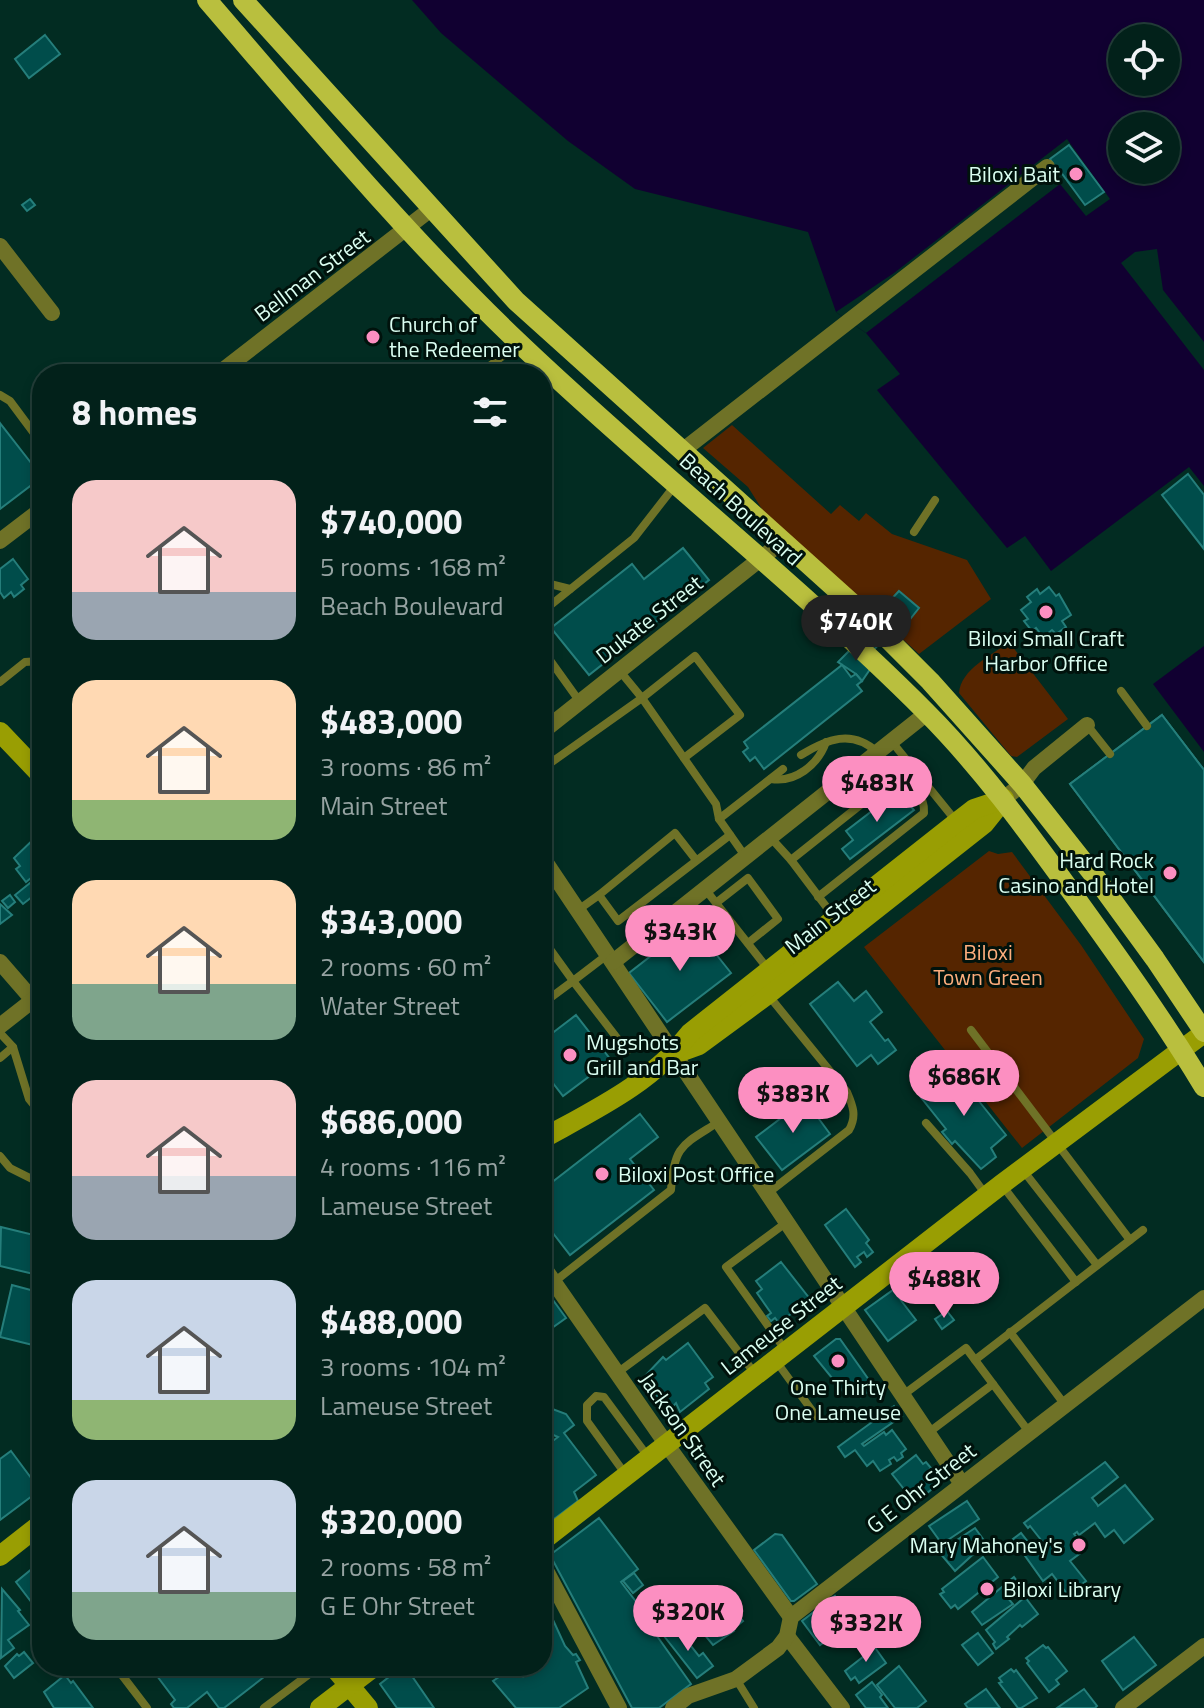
<!DOCTYPE html>
<meta charset="utf-8">
<style>
:root{--surface:#02211a;--page:#102e27;--text:#f1f3f6;--muted:#96a3a2;--line:#233e39;--accent:#fc8fc1}
body{margin:0;font-family:"Titillium Web",sans-serif;background:var(--page);color:var(--text);height:100vh;display:flex;flex-direction:column;font-size:30px;white-space:nowrap}
*{box-sizing:border-box;margin:0}
p{font-size:26px;color:var(--muted)}
.icon{flex:none;width:44px;height:44px;fill:none;stroke:currentColor;stroke-width:2;stroke-linecap:round;stroke-linejoin:round}
.map{position:relative;flex:1;overflow:hidden}
.details{position:absolute;left:32px;top:364px;width:520px;height:1312px;display:flex;flex-direction:column;background:var(--surface);border-radius:32px;box-shadow:0 4px 12px #0003,0 0 0 2px var(--line)}
.details>*{flex:none}
.tools{position:absolute;left:1108px;top:24px;display:grid;gap:16px}
.tools a{display:grid;place-items:center;width:72px;height:72px;border-radius:50%;background:var(--surface);box-shadow:0 4px 12px #0003,0 0 0 2px var(--line);font-size:40px}
.price{position:absolute;translate:-50% -68px;padding:0 18px;border-radius:28px;background:var(--accent);color:#111;font-size:26px;line-height:52px;filter:drop-shadow(0 2px 4px #0008)}
.price::after{content:'';position:absolute;left:50%;top:48px;width:24px;height:18px;margin-left:-12px;background:inherit;clip-path:polygon(0 0,100% 0,50% 100%)}
.price.selected{background:#222;color:#fff}
ul{padding:0;list-style:none}
li{display:flex;align-items:center;gap:24px;height:200px;padding:0 40px}
li span{display:grid;place-items:center;flex:none;width:224px;height:160px;border-radius:24px;color:#555}
li>.icon{margin-inline-start:auto}
span .icon{width:96px;height:96px;fill:#fffc;stroke-width:1}
li b{font-size:34px}
h2{display:flex;justify-content:space-between;align-items:center;height:96px;padding:0 40px;font-size:34px}
.map>svg:first-child{display:block}
.green{fill:#552500}
.water{fill:#110031;fill-rule:evenodd}
.pier{fill:#022c22}
.building{fill:#004d4b;stroke:#257e7b;stroke-width:2}
.lines{fill:none;stroke-linecap:round;stroke-linejoin:round}
.lane{stroke:#6f7227;stroke-width:8}
.street{stroke:#6f7227;stroke-width:16}
.secondary{stroke:#999e03;stroke-width:20}
.primary{stroke:#b9bf3e;stroke-width:20}
.poi-dot{fill:#fc8fc1;stroke:#00120c;stroke-width:3}
.labels{text-anchor:middle;dominant-baseline:central;stroke-width:6;stroke-linejoin:round;paint-order:stroke}
.poi-label{font-size:22px;fill:#dafef1;stroke:#00120c;text-anchor:start}
.street-label{font-size:22px;fill:#dafef1;stroke:#00120c}
.park-label{font-size:22px;fill:#fdae7d;stroke:#00120c}
</style>
<div class="map">
<svg width="1204" height="1708" viewBox="0 0 1204 1708">
<rect width="100%" height="100%" fill="#022c22"/>
<!-- green -->
<g class="green">
<polygon points="732,425 831,514 840,505 859,521 866,513 892,534 967,560 991,599 919,654 765,514 748,487 703,448"/>
<path d="M1009,642L1068,719L1017,757L1011,756L959,693C961,669 991,656 1009,642Z"/>
<polygon points="989,851 998,854 1012,852 1081,945 1144,1039 1138,1058 1022,1148 864,947"/>
</g>
<!-- water -->
<g class="water">
<path d="M412,0H1204V486L1189,467L1051,571L1025,536L1007,548L877,390L900,374L866,333L836,312L808,232L635,189L568,141L441,33ZM1122,38H1166V82H1122ZM1122,126H1166V170H1122Z"/>
<polygon points="1204,646 1204,752 1153,684"/>
</g>
<!-- pier -->
<g class="pier">
<polygon points="1067,139 1110,199 1086,216 1060,184 866,333 836,312 894,273"/>
<polygon points="1157,249 1163,290 1204,342 1204,370 1121,263 1135,252"/>
</g>
<!-- building -->
<g class="building">
<polygon points="45,35 60,54 29,78 15,59"/>
<polygon points="1069,145 1104,192 1085,205 1060,171 1054,176 1049,169 1054,165 1050,159"/>
<polygon points="30,199 35,205 27,211 22,205"/>
<polygon points="0,423 42,477 0,509"/>
<polygon points="1188,474 1204,495 1204,549 1162,495"/>
<polygon points="683,548 709,580 589,675 551,628 632,564 644,579"/>
<polygon points="13,559 28,579 21,585 24,589 14,597 11,592 4,598 0,592 0,569"/>
<polygon points="1049,587 1056,596 1059,594 1071,615 1062,621 1066,627 1056,634 1052,630 1043,637 1036,628 1032,631 1024,621 1028,619 1021,610 1031,602 1027,597 1037,589 1040,594"/>
<polygon points="899,591 919,608 907,623 886,605"/>
<polygon points="894,612 903,619 866,658 857,651"/>
<polygon points="853,647 873,665 862,681 856,674 838,662"/>
<polygon points="842,665 851,677 856,674 862,681 857,685 862,691 764,769 755,757 750,761 743,752 748,748 744,742"/>
<polygon points="1162,715 1204,770 1204,962 1070,784"/>
<polygon points="1162,715 1204,770 1204,962 1070,784"/>
<polygon points="898,791 914,810 850,859 842,849 853,840 846,831"/>
<polygon points="38,835 40,837 42,835 42,869 26,882 16,869 20,866 14,858"/>
<polygon points="35,879 42,889 23,904 15,895"/>
<polygon points="10,895 15,902 8,908 2,901"/>
<polygon points="0,904 12,915 0,924"/>
<polygon points="692,924 731,973 667,1022 629,973"/>
<polygon points="838,982 854,1001 866,991 882,1012 870,1022 885,1041 888,1039 896,1050 878,1064 871,1055 857,1066 810,1004"/>
<polygon points="576,1015 611,1060 563,1096 542,1069 542,1041"/>
<polygon points="954,1070 1006,1135 991,1148 996,1157 981,1169 955,1141 952,1144 942,1132 946,1129 919,1095"/>
<polygon points="805,1100 830,1134 782,1170 756,1137"/>
<polygon points="640,1114 658,1137 630,1159 654,1190 570,1255 542,1219 542,1190"/>
<polygon points="846,1209 869,1240 866,1243 873,1252 867,1257 864,1252 857,1257 861,1262 855,1267 825,1225"/>
<polygon points="1,1227 42,1237 42,1276 0,1266"/>
<polygon points="781,1262 810,1299 779,1323 775,1318 771,1321 767,1316 771,1313 757,1293 762,1289 756,1281"/>
<polygon points="12,1285 42,1293 42,1334 40,1333 37,1346 0,1337"/>
<polygon points="893,1290 916,1320 888,1341 865,1310"/>
<polygon points="553,1300 566,1318 542,1335 542,1308"/>
<polygon points="947,1311 954,1320 942,1329 935,1319"/>
<polygon points="836,1339 840,1339 874,1387 861,1397 854,1388 845,1394 814,1356"/>
<polygon points="688,1343 713,1377 705,1383 709,1389 680,1412 676,1403 669,1411 643,1378 663,1357 666,1360"/>
<polygon points="894,1406 902,1416 862,1444 864,1446 884,1432 886,1435 892,1430 906,1449 901,1453 903,1457 897,1461 894,1457 889,1460 891,1464 880,1471 873,1461 867,1466 855,1450 845,1457 838,1447"/>
<polygon points="547,1407 566,1414 574,1425 564,1433 596,1475 574,1492 578,1501 554,1519 551,1515 542,1522 542,1449 558,1437 542,1430"/>
<polygon points="11,1451 40,1490 0,1520 0,1459"/>
<polygon points="916,1455 923,1464 926,1462 931,1468 928,1471 938,1484 915,1503 892,1474"/>
<polygon points="42,1459 42,1477 33,1465"/>
<polygon points="1105,1462 1118,1477 1092,1498 1097,1504 1098,1506 1125,1485 1153,1519 1124,1543 1114,1530 1105,1537 1095,1523 1079,1535 1077,1532 1074,1534 1086,1549 1070,1561 1086,1581 1068,1595 1052,1574 1043,1581 1013,1539 1021,1533 1036,1552 1045,1545 1030,1526 1028,1528 1024,1523"/>
<polygon points="967,1501 979,1519 942,1544 929,1526"/>
<polygon points="599,1518 638,1569 621,1582 644,1612 664,1597 681,1618 657,1636 691,1684 659,1708 632,1708 550,1555"/>
<polygon points="975,1528 988,1546 979,1549 955,1571 939,1552"/>
<polygon points="775,1534 782,1535 817,1584 794,1601 791,1601 754,1550"/>
<polygon points="983,1557 998,1577 958,1609 955,1605 951,1608 940,1594 944,1592 942,1589"/>
<polygon points="33,1568 42,1580 42,1616 16,1582"/>
<polygon points="634,1573 643,1585 633,1593 623,1581"/>
<polygon points="1014,1577 1020,1585 1006,1596 1013,1604 982,1625 972,1612"/>
<polygon points="2,1589 20,1610 18,1611 29,1625 8,1640 14,1648 1,1658"/>
<polygon points="542,1596 565,1646 573,1655 576,1654 580,1660 576,1662 588,1688 559,1708 516,1708 493,1681 511,1669 523,1677 531,1671 527,1666 542,1666"/>
<polygon points="723,1596 729,1604 725,1610 730,1606 734,1611 731,1617 736,1612 743,1621 733,1629 734,1631 713,1645 703,1633 708,1629 705,1625 696,1631 690,1622 703,1610 703,1606 712,1604"/>
<polygon points="835,1596 854,1621 820,1645 802,1621"/>
<polygon points="1025,1597 1038,1614 1022,1627 1020,1625 1007,1637 1009,1639 996,1649 993,1644 995,1642 986,1630"/>
<polygon points="676,1627 699,1656 703,1653 713,1666 697,1678 664,1636"/>
<polygon points="978,1633 993,1653 978,1665 962,1645"/>
<polygon points="1134,1637 1156,1665 1123,1690 1102,1661"/>
<polygon points="871,1642 886,1663 859,1683 855,1677 851,1680 845,1671 864,1656 860,1650"/>
<polygon points="1043,1645 1046,1648 1048,1647 1067,1671 1056,1680 1059,1684 1049,1692 1027,1663 1029,1661 1026,1658"/>
<polygon points="24,1652 33,1663 14,1678 5,1666 17,1654 19,1656"/>
<polygon points="162,1666 269,1666 273,1670 224,1708 219,1708 207,1692 187,1708 174,1708 171,1704 175,1700 154,1672"/>
<polygon points="403,1666 405,1666 434,1708 397,1708 380,1684"/>
<polygon points="899,1666 926,1701 917,1708 895,1708 877,1685"/>
<polygon points="1011,1669 1014,1672 1016,1670 1037,1698 1021,1708 1018,1708 999,1683 1002,1682 999,1678"/>
<polygon points="65,1675 71,1683 73,1681 93,1708 54,1708 44,1692"/>
<polygon points="872,1682 882,1695 880,1697 888,1708 866,1708 856,1695"/>
<polygon points="986,1689 1000,1708 968,1708 965,1704"/>
<polygon points="1084,1689 1097,1706 1095,1708 1057,1708"/>
</g>
<g class="lines">
<!-- lane -->
<g class="lane">
<polyline points="479,374 520,343"/>
<polyline points="0,395 10,401 42,444"/>
<polyline points="914,532 935,500"/>
<polyline points="542,582 570,589"/>
<polyline points="542,612 634,538 676,484"/>
<polyline points="542,649 580,702"/>
<polyline points="619,670 642,698 716,804 719,819 745,856"/>
<polyline points="0,682 25,662 40,661 42,664"/>
<polyline points="1121,691 1147,726"/>
<polyline points="1087,725 1110,754"/>
<polyline points="892,742 956,821"/>
<path d="M801,755C827,739 852,729 877,752"/>
<polyline points="26,758 42,744"/>
<polyline points="542,769 642,698 695,656 740,715 684,758"/>
<path d="M771,779C795,783 818,765 826,742"/>
<polyline points="719,819 783,769"/>
<polyline points="770,837 791,860"/>
<polyline points="696,860 675,833 599,895 618,921 730,835"/>
<polyline points="705,889 768,969"/>
<path d="M818,897L924,813C925,797 911,776 893,779L791,860L834,917"/>
<polyline points="716,903 748,878 778,919 748,943"/>
<polyline points="578,910 599,895"/>
<polyline points="542,938 573,981 607,955"/>
<polyline points="542,1004 573,981 627,1051"/>
<polyline points="971,1030 1130,1240"/>
<polyline points="0,1033 13,1047 29,1099 42,1115"/>
<polyline points="0,1058 13,1047"/>
<polyline points="926,1123 970,1173 986,1195"/>
<polyline points="0,1156 10,1168 42,1184"/>
<polyline points="1022,1169 1097,1265"/>
<polyline points="1002,1185 1076,1282"/>
<path d="M768,1193L849,1130C857,1116 853,1106 847,1092L769,996"/>
<path d="M554,1282L671,1190C674,1144 683,1145 720,1121"/>
<polyline points="1010,1332 1065,1405"/>
<polyline points="786,1351 726,1267 787,1222"/>
<polyline points="975,1360 1143,1230"/>
<polyline points="776,1361 816,1416"/>
<polyline points="617,1373 705,1308 756,1375"/>
<polyline points="903,1395 966,1348 1029,1432"/>
<polyline points="928,1433 993,1384"/>
<polyline points="626,1475 587,1421 587,1405 596,1396 604,1397 649,1458"/>
<polyline points="87,1666 95,1672 108,1666"/>
<polyline points="115,1666 147,1708"/>
<polyline points="736,1679 754,1708"/>
<polyline points="264,1708 320,1666"/>
</g>
<!-- street -->
<g class="street">
<polyline points="0,246 52,313"/>
<polyline points="218,374 431,209"/>
<polyline points="682,451 1047,167"/>
<polyline points="0,541 42,509"/>
<polyline points="542,732 783,541"/>
<polyline points="1004,799 1022,784 1034,768 1087,725"/>
<polyline points="542,857 962,1484"/>
<polyline points="0,962 33,1000"/>
<polyline points="613,962 927,713"/>
<polyline points="0,1026 42,993"/>
<polyline points="542,1265 667,1445 791,1617"/>
<polyline points="542,1563 619,1708"/>
<polyline points="787,1636 842,1708"/>
<polyline points="673,1708 688,1696 736,1679 778,1648 787,1636 791,1617 1204,1298"/>
<polyline points="1123,1708 1204,1646"/>
</g>
<!-- secondary -->
<g class="secondary">
<polyline points="0,732 42,776"/>
<polyline points="674,1054 699,1045 767,995 984,824 1004,799"/>
<path d="M542,1139C596,1109 652,1083 690,1033L957,822L974,809L1004,799"/>
<polyline points="542,1541 1002,1184 1204,1033"/>
<polyline points="0,1556 42,1523"/>
<polyline points="333,1666 368,1708"/>
<polyline points="320,1708 375,1666"/>
</g>
<!-- primary -->
<g class="primary">
<path d="M207,0C307,116 406,235 517,341C650,468 795,581 925,711C980,766 1025,828 1070,890C1117,955 1163,1019 1204,1087"/>
<polyline points="243,0 516,301 856,607 930,681 1022,784 1093,874 1155,959 1204,1032"/>
</g>
</g>
<!-- markers -->
<g class="poi-dot">
<circle cx="1076" cy="174" r="8"/>
<circle cx="373" cy="337" r="8"/>
<circle cx="1046" cy="612" r="8"/>
<circle cx="1170" cy="873" r="8"/>
<circle cx="570" cy="1055" r="8"/>
<circle cx="602" cy="1174" r="8"/>
<circle cx="838" cy="1361" r="8"/>
<circle cx="1079" cy="1545" r="8"/>
<circle cx="987" cy="1589" r="8"/>
</g>
<g class="labels">
<!-- poi labels -->
<g class="poi-label">
<text x="1060" y="174" text-anchor="end">Biloxi Bait</text>
<text x="389" y="324">Church of<tspan x="389" dy="25">the Redeemer</tspan></text>
<text x="1046" y="638" text-anchor="middle">Biloxi Small Craft<tspan x="1046" dy="25">Harbor Office</tspan></text>
<text x="1154" y="860" text-anchor="end">Hard Rock<tspan x="1154" dy="25">Casino and Hotel</tspan></text>
<text x="586" y="1042">Mugshots<tspan x="586" dy="25">Grill and Bar</tspan></text>
<text x="618" y="1174">Biloxi Post Office</text>
<text x="838" y="1387" text-anchor="middle">One Thirty<tspan x="838" dy="25">One Lameuse</tspan></text>
<text x="1063" y="1545" text-anchor="end">Mary Mahoney's</text>
<text x="1003" y="1589">Biloxi Library</text>
</g>
<!-- street labels -->
<g class="street-label">
<text transform="translate(312 275) rotate(-37)">Bellman Street</text>
<text transform="translate(741 509) rotate(42)">Beach Boulevard</text>
<text transform="translate(649 619) rotate(-38)">Dukate Street</text>
<text transform="translate(830 916) rotate(-38)">Main Street</text>
<text transform="translate(781 1325) rotate(-38)">Lameuse Street</text>
<text transform="translate(683 1429) rotate(55)">Jackson Street</text>
<text transform="translate(921 1488) rotate(-38)">G E Ohr Street</text>
</g>
<!-- park labels -->
<g class="park-label">
<text x="988" y="952">Biloxi<tspan x="988" dy="25">Town Green</tspan></text>
</g>
</g>
</svg>
<div class="tools">
<a><svg class="icon" aria-label="locate" viewBox="0 0 24 24"><circle cx="12" cy="12" r="6"/><path d="M12 2v4M12 18v4M2 12h4M18 12h4"/></svg></a>
<a><svg class="icon" aria-label="layers" viewBox="0 0 24 24"><path d="M12 4l9 5-9 5-9-5zM3 14l9 5 9-5"/></svg></a>
</div>
<b class="price selected" style="left:856px;top:663px">$740K</b>
<b class="price" style="left:877px;top:824px">$483K</b>
<b class="price" style="left:680px;top:973px">$343K</b>
<b class="price" style="left:964px;top:1118px">$686K</b>
<b class="price" style="left:793px;top:1135px">$383K</b>
<b class="price" style="left:944px;top:1320px">$488K</b>
<b class="price" style="left:688px;top:1653px">$320K</b>
<b class="price" style="left:866px;top:1664px">$332K</b>
<section class="details">
<h2>8 homes<svg class="icon" aria-label="filters" viewBox="0 0 24 24"><path d="M4 7h16M4 17h16"/><circle cx="9" cy="7" r="2"/><circle cx="15" cy="17" r="2"/></svg></h2>
<ul>
<li><span style="background:linear-gradient(#f6c9c9 70%,#9aa5b1 0)"><svg class="icon" aria-label="home" viewBox="0 0 24 24"><path d="M3 11l9-7 9 7M6 9v11h12V9"/></svg></span><div><b>$740,000</b><p>5 rooms · 168 m²</p><p>Beach Boulevard</p></div></li>
<li><span style="background:linear-gradient(#ffd9b3 75%,#8fb573 0)"><svg class="icon" aria-label="home" viewBox="0 0 24 24"><path d="M3 11l9-7 9 7M6 9v11h12V9"/></svg></span><div><b>$483,000</b><p>3 rooms · 86 m²</p><p>Main Street</p></div></li>
<li><span style="background:linear-gradient(#ffd9b3 65%,#7fa58c 0)"><svg class="icon" aria-label="home" viewBox="0 0 24 24"><path d="M3 11l9-7 9 7M6 9v11h12V9"/></svg></span><div><b>$343,000</b><p>2 rooms · 60 m²</p><p>Water Street</p></div></li>
<li><span style="background:linear-gradient(#f6c9c9 60%,#9aa5b1 0)"><svg class="icon" aria-label="home" viewBox="0 0 24 24"><path d="M3 11l9-7 9 7M6 9v11h12V9"/></svg></span><div><b>$686,000</b><p>4 rooms · 116 m²</p><p>Lameuse Street</p></div></li>
<li><span style="background:linear-gradient(#c9d6e8 75%,#8fb573 0)"><svg class="icon" aria-label="home" viewBox="0 0 24 24"><path d="M3 11l9-7 9 7M6 9v11h12V9"/></svg></span><div><b>$488,000</b><p>3 rooms · 104 m²</p><p>Lameuse Street</p></div></li>
<li><span style="background:linear-gradient(#c9d6e8 70%,#7fa58c 0)"><svg class="icon" aria-label="home" viewBox="0 0 24 24"><path d="M3 11l9-7 9 7M6 9v11h12V9"/></svg></span><div><b>$320,000</b><p>2 rooms · 58 m²</p><p>G E Ohr Street</p></div></li>
</ul>
</section>
</div>
